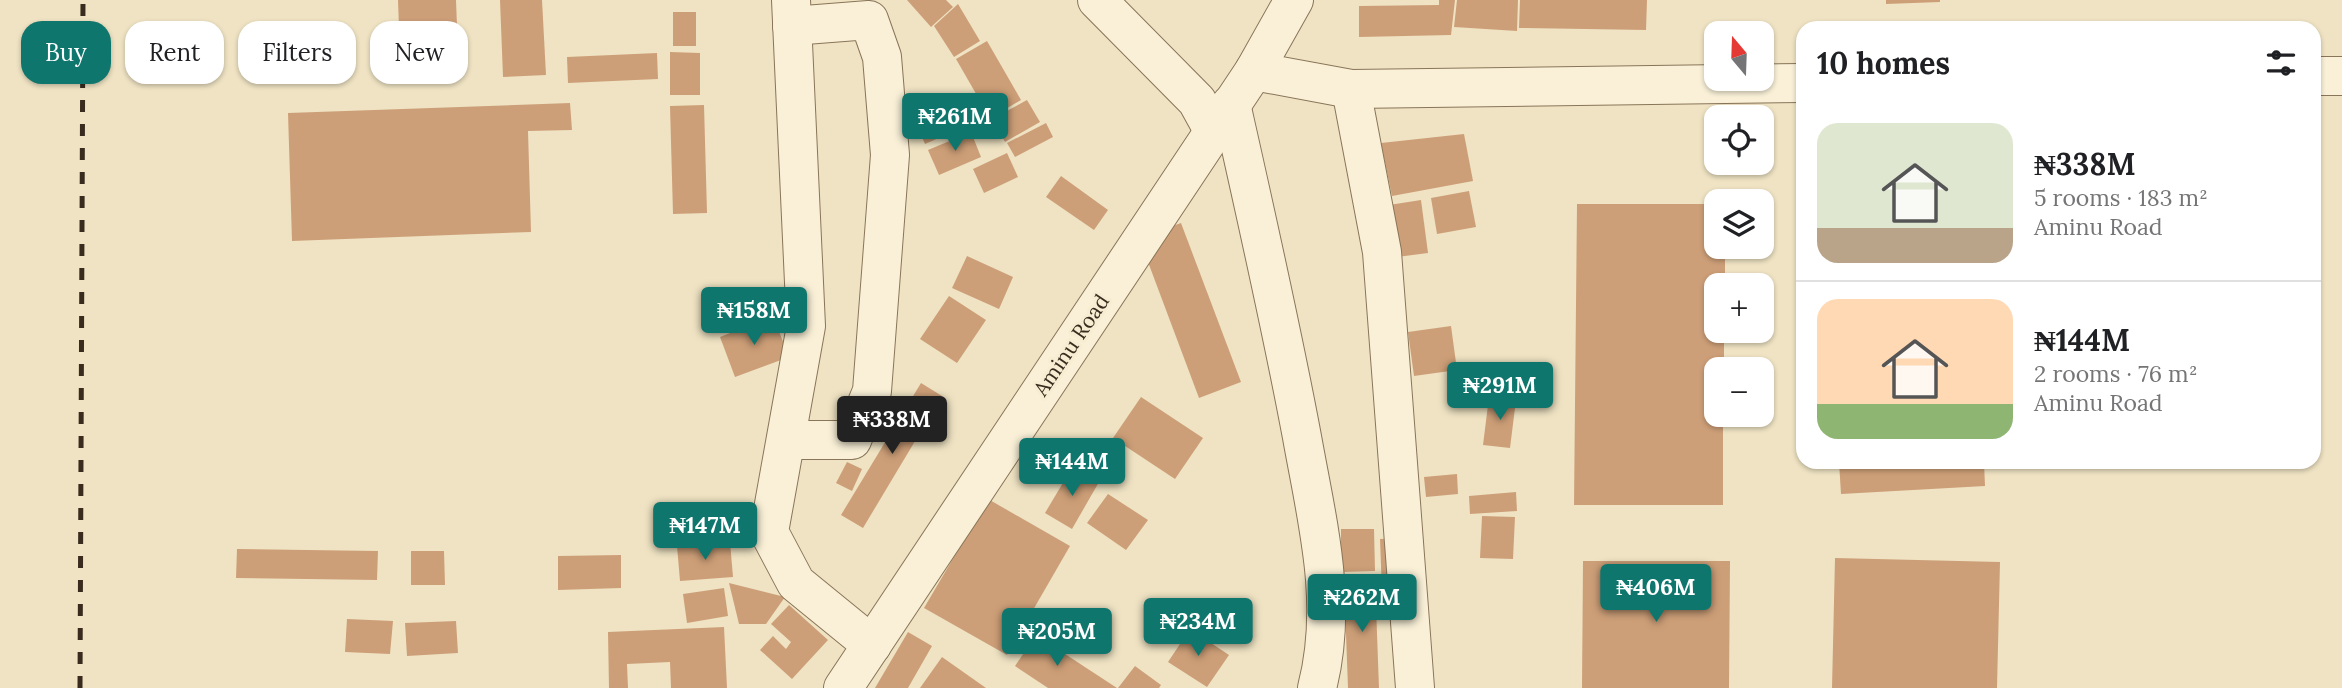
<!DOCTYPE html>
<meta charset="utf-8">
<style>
:root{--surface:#fff;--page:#f2f2f2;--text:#202124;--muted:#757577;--line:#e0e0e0;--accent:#0f766e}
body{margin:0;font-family:Lora,serif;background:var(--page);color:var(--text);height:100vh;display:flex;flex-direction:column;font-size:26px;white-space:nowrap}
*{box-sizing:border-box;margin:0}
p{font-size:23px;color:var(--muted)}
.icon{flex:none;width:38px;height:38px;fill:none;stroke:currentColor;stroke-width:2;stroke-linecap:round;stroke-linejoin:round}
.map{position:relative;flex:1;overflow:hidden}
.drawer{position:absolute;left:1796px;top:21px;width:525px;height:448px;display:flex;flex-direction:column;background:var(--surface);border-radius:21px;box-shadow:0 2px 5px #0004}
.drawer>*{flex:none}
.top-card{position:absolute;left:21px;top:21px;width:665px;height:63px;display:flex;gap:14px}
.needle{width:46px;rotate:341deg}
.tools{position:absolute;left:1704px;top:21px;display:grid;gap:14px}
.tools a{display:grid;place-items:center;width:70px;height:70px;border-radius:14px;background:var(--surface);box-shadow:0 2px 5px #0004;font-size:35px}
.price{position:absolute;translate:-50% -60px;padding:0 16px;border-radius:7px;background:var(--accent);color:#fff;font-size:23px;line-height:46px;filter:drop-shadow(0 2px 4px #0008)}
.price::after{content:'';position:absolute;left:50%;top:42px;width:21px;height:16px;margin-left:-10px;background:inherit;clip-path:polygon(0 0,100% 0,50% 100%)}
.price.selected{background:#222;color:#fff}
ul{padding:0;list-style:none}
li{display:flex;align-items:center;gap:21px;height:175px;padding:0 21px}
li+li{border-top:2px solid var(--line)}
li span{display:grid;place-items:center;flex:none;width:196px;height:140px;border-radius:21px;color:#555}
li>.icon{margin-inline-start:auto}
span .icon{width:84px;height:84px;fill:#fffc;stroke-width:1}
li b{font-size:30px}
h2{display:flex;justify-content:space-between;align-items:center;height:84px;padding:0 21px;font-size:30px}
.chip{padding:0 24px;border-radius:21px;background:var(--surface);box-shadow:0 2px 5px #0004;font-size:24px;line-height:63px}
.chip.selected{background:var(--accent);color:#fff}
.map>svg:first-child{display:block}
.building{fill:#cd9f78}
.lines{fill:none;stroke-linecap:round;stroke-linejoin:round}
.minor-casing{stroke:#897559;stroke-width:40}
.minor{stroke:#f9f0d7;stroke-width:38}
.rail{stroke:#392c1e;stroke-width:5;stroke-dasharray:12 12;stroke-linecap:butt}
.labels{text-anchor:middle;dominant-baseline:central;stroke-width:6;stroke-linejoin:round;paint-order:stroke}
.street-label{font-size:21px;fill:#392c1e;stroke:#f6edd3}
</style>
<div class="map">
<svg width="2342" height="688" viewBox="0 0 2342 688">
<rect width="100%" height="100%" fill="#efe3c3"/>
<!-- building -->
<g class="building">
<polygon points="398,0 456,0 457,26 399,28"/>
<polygon points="500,0 542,0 546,75 503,77"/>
<polygon points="907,0 946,0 953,7 931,27"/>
<polygon points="1439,0 1455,0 1451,35 1359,37 1359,6 1439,5"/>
<polygon points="1457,0 1518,0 1517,31 1454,27"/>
<polygon points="1520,0 1647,0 1646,30 1519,28"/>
<polygon points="1886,0 1940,0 1940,2 1886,4"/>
<polygon points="958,4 980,41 954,57 934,26"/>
<rect x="673" y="12" width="23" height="34"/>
<polygon points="987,41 1021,100 990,118 956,59"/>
<polygon points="670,52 700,53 700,95 670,95"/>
<polygon points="657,53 658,79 568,83 567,57"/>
<polygon points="1027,100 1040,122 1005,142 992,119"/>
<polygon points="570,103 572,130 528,131 531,232 292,241 288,113"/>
<polygon points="704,105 707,213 673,214 670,106"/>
<polygon points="957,106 966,126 925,144 916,123"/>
<polygon points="1046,123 1053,137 1015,157 1007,143"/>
<polygon points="971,132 981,157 939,175 928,150"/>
<polygon points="1464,134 1473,181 1392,196 1381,143"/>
<polygon points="1007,153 1018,177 984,193 973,169"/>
<polygon points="1061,176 1108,210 1094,230 1046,197"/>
<polygon points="1469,191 1476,227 1437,234 1431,198"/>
<polygon points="1421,200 1428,253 1397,257 1389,205"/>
<polygon points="1577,204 1717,204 1717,247 1725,247 1725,285 1717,285 1717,331 1724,331 1724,369 1717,369 1717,415 1723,415 1723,505 1574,505"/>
<polygon points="1181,223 1241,382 1199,398 1139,238"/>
<polygon points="967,256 1013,277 999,309 952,288"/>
<polygon points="949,296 986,320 957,363 920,339"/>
<polygon points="773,316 789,357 735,377 720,337"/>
<polygon points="1451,326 1457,370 1414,376 1408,332"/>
<polygon points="921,383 942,396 863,528 841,515"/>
<polygon points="1141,397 1203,438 1175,479 1113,438"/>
<polygon points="1489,397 1516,400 1510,448 1483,445"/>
<polygon points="847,462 862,469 852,491 836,483"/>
<polygon points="1839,462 1984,462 1985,486 1841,494"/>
<polygon points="1073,466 1099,482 1072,529 1045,513"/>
<polygon points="1457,474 1458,494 1426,497 1424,477"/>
<polygon points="1516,492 1517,511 1470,514 1469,496"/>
<polygon points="1108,494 1148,520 1126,550 1087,523"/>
<polygon points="988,499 1070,546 1007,655 924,608"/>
<polygon points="1482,516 1515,517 1513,559 1480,558"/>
<polygon points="1341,529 1374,529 1375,571 1341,572"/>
<polygon points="1400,538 1401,591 1382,592 1380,539"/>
<polygon points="730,542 733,577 680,581 677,546"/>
<polygon points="237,549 378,551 377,580 236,578"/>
<polygon points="411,551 444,551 445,585 411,585"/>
<polygon points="621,555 621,588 558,590 558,556"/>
<polygon points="1835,558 2000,562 1997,688 1832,688"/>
<polygon points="1583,561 1730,561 1729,688 1582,688"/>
<polygon points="1375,579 1379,688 1348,688 1344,580"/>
<polygon points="729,583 785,597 766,624 739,624"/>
<polygon points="724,588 728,616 687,623 683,594"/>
<polygon points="789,605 828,640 792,679 760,650 773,636 786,649 791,642 771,624"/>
<polygon points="347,619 393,621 390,654 345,652"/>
<polygon points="456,621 458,653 407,656 405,623"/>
<polygon points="724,627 727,688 671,688 670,662 627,664 628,688 609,688 608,632"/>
<polygon points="1190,629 1229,655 1207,687 1168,662"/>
<polygon points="908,632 932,646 908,688 875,688"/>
<polygon points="1036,635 1117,688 1048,688 1015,666"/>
<polygon points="942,657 986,688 920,688"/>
<polygon points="1135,666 1161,685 1159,688 1118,688"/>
</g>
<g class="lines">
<!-- minor casing -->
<g class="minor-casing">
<g id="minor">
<polyline points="791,0 806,326 769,532 796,583 872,645"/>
<polyline points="1097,0 1197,101 1213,130"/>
<polyline points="1254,71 1351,89 1802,83"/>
<polyline points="2314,76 2342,76"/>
<polyline points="1351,89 1382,252 1415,688"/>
<path d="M1231,104C1256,215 1281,325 1302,437C1317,521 1339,603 1317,688"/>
<polyline points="786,440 852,440 872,391 890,155 882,57 869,20 792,26"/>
<polyline points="843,688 1254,71 1294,0"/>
</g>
</g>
<!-- minor -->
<use href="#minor" class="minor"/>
<!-- rail -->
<polyline class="rail" points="80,688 83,0"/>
</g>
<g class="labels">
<!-- street labels -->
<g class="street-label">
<text transform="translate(1071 345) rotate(-56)">Aminu Road</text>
</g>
</g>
</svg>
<div class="tools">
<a><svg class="needle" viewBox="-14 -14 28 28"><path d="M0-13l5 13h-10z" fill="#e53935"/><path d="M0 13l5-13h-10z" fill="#757577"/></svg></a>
<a><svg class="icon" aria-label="locate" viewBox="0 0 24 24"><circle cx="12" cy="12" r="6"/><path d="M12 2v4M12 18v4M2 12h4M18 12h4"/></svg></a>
<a><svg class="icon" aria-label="layers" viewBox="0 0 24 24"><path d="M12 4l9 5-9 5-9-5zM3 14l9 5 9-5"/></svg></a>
<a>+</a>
<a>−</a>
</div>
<b class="price" style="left:955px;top:153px">₦261M</b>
<b class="price" style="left:754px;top:347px">₦158M</b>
<b class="price" style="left:1500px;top:422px">₦291M</b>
<b class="price selected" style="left:892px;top:456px">₦338M</b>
<b class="price" style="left:1072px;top:498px">₦144M</b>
<b class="price" style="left:705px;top:562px">₦147M</b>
<b class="price" style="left:1656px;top:624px">₦406M</b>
<b class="price" style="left:1362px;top:634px">₦262M</b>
<b class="price" style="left:1198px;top:658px">₦234M</b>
<b class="price" style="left:1057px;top:668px">₦205M</b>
<div class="top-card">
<a class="chip selected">Buy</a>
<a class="chip">Rent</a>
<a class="chip">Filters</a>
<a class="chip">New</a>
</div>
<section class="drawer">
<h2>10 homes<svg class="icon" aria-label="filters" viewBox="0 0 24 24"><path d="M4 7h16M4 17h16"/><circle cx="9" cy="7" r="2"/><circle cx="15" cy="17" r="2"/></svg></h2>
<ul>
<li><span style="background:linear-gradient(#dfe7d0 75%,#b9a48a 0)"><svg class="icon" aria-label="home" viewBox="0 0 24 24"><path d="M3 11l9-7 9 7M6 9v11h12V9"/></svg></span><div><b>₦338M</b><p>5 rooms · 183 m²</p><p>Aminu Road</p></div></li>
<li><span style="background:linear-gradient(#ffd9b3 75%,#8fb573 0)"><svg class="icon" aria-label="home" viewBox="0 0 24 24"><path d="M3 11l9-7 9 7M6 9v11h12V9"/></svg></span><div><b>₦144M</b><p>2 rooms · 76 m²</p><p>Aminu Road</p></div></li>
</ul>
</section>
</div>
